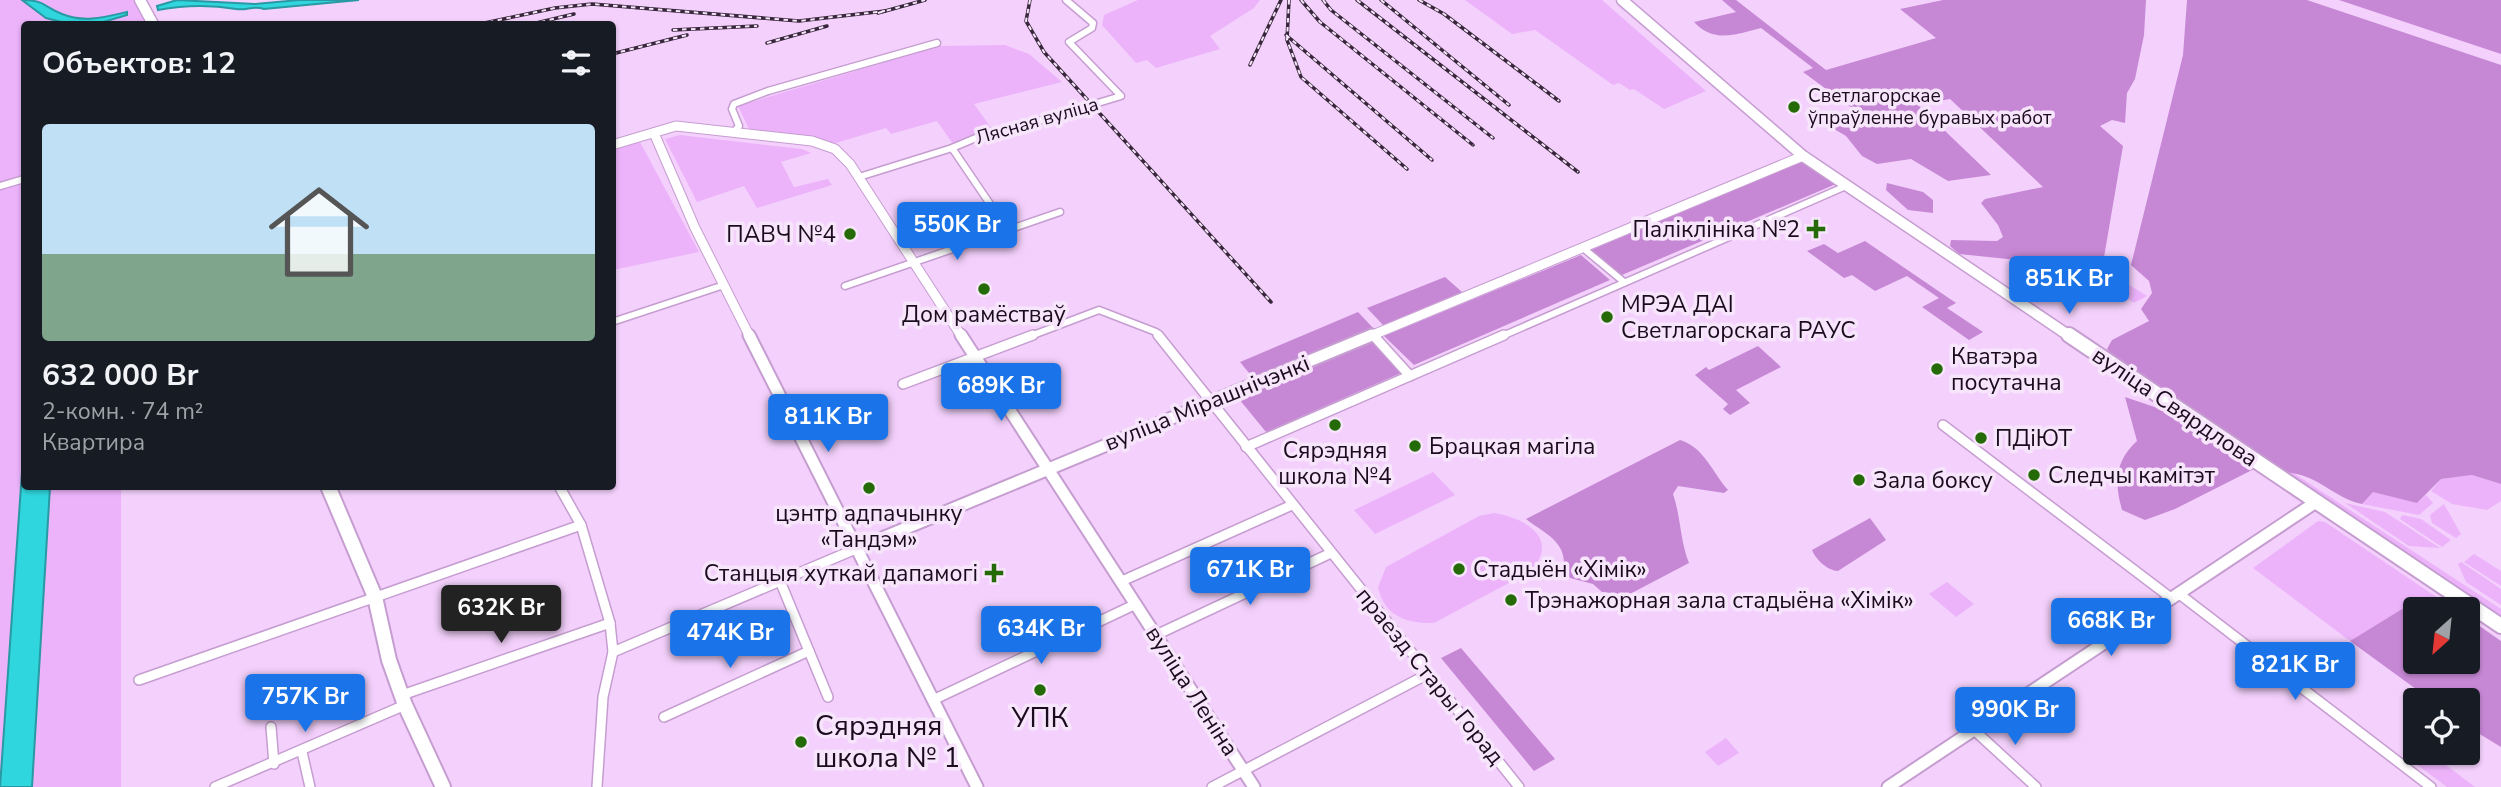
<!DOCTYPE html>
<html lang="ru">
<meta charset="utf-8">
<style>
:root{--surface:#171b24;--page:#242831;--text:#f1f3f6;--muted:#9ea1a6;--accent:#1a73e8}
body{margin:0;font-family:"Nunito Sans",sans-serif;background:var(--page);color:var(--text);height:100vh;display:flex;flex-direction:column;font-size:26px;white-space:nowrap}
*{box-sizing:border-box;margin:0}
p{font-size:23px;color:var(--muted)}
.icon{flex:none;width:38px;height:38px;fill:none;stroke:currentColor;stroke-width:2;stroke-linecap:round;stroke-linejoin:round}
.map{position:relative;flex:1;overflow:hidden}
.details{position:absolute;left:21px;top:21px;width:595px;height:469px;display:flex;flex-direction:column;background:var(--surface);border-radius:7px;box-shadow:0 2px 5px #0004}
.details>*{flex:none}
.needle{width:46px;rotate:207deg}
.controls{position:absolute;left:2403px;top:597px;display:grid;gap:14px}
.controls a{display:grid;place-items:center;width:77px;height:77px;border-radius:7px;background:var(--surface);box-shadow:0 2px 5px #0004;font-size:35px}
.price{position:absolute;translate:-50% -60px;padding:0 16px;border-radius:7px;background:var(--accent);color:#fff;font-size:23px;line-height:46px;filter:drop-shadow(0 2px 4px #0008)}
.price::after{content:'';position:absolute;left:50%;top:42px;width:21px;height:16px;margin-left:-10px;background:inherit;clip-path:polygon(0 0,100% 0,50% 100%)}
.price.current{background:#222;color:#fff}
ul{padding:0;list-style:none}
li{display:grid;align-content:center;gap:14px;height:371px;padding:0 21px}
li span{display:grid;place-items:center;height:217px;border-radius:7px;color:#555}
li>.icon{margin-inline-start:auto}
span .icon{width:126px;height:126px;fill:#fffc;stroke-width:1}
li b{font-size:30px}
h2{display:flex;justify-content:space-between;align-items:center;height:84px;padding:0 21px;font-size:30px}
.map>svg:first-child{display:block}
.green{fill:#ecb3fb}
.forest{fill:#c688d5}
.water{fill:#2fd6dd;stroke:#2999a3;stroke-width:2}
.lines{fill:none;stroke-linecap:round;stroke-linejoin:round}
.minor-far1-casing{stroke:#c69dd1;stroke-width:9}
.minor-casing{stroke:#c69dd1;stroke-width:12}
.tertiary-far1-casing{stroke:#c69dd1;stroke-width:11}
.tertiary-casing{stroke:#c69dd1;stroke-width:15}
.secondary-far1-casing{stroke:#c69dd1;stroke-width:13}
.secondary-casing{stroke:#c69dd1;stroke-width:18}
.minor-far1{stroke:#fff;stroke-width:6}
.minor{stroke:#fff;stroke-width:9}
.tertiary-far1{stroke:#fff;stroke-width:9}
.tertiary{stroke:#fff;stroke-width:11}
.secondary-far1{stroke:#fff;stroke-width:10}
.secondary{stroke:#fff;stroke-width:14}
.rail-casing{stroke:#38263b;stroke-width:3.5}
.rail{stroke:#f7e5fb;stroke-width:2;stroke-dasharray:4.5;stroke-linecap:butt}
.poi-dot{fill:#246b07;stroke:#f7e5fb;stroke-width:2.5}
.labels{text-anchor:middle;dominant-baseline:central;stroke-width:7;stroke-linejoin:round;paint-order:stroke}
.far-poi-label{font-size:19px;fill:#1a0b1d;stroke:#f7e5fb;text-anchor:start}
.far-street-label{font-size:19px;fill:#1a0b1d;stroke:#f7e5fb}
.poi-label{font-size:23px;fill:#1a0b1d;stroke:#f7e5fb;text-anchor:start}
.street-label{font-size:23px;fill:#1a0b1d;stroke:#f7e5fb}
.near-poi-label{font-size:28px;fill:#1a0b1d;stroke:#f7e5fb}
</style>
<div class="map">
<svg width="2501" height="787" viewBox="0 0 2501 787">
<rect width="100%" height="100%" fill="#f4d1fc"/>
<!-- green -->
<g class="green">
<polygon points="0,0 134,0 146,24 24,24 24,486 121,487 121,787 0,787"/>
<polygon points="1138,0 1260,0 1254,8 1210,36 1220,49 1156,68 1147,60 1136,63 1102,25 1104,15"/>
<polygon points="1465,0 1602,0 1706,91 1664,109 1634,89 1630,90 1619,83 1613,85 1535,30 1512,34"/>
<polygon points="1005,45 1029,54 1062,82 974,104 992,129 953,144 937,121 891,134 886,128 836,143 750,131 738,106 940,46"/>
<polygon points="680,135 802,149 811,153 781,162 794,187 828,179 832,185 757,208 744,186 697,202 665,139"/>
<polygon points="640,142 699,252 613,270 613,150"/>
<polygon points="2115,276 2147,296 2134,303 2102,282"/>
<polygon points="1433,472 1455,495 1375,534 1354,510"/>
<polygon points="2279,472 2292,472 2501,609 2501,618"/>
<polygon points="2472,475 2501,484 2501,501 2487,510 2452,504 2431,491 2441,479"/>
<polygon points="2372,492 2387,493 2417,503 2426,495 2433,503 2419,515 2362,504"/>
<polygon points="2345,503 2385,512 2440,548 2409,546"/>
<polygon points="2444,504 2461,534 2456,538 2432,523 2430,515"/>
<path d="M1494,513C1526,518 1560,539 1531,571L1434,623C1407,624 1384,616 1378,587L1386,567L1479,516Z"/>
<polygon points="2402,515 2421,519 2451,540 2442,547 2400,519"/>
<polygon points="2318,521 2325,522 2447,604 2402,609 2350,641 2253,568"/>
<polygon points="2474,554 2501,571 2501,586 2464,562"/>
<polygon points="2461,562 2501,589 2501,605 2466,582 2458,564"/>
<polygon points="1947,582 1974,604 1956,617 1929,594"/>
<polygon points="1726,738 1739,753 1718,766 1705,752"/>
<polygon points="2415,752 2430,753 2475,787 2447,787 2408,758"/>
</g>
<!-- forest -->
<g class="forest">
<path d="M1722,0H1736L1826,70L1936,38L1900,9L1943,0H2146L2144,35L2135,79L2127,93L2125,123L2112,120L2100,126L2123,146L2102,269L1959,254L1950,246L1951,240L1997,241L2003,237L1998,225L1981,203L1985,199L2043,187L1950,99L1918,105L1991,175L1948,181L1911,159L1877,164L1862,156L1846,136L1824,123L1856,111L1803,72L1813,68L1761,28C1737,34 1714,44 1694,22L1736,12Z"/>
<path d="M2187,0H2307L2501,65V484L2472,475L2441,479L2417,503L2373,492L2362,504C2331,497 2316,471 2279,472L2117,361L2107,349L2112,340L2149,321L2141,309L2152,293L2149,281L2131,265L2183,55Z"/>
<polygon points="2339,0 2501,0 2501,54"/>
<polygon points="1804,161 1836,184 1622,275 1591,250"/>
<polygon points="1887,183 1923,192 1933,200 1933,213 1908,210 1886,190"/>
<polygon points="1865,241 1956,303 1947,308 1983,332 1969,340 1922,307 1939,298 1907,276 1875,291 1852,275 1844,278 1807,251 1824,244 1838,253"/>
<polygon points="1581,255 1610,280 1414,365 1384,336"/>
<polygon points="1445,277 1462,292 1383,325 1367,308"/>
<polygon points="1358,312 1374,329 1253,378 1240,362"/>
<polygon points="1372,342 1401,373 1266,432 1239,399"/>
<polygon points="1758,346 1781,367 1736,390 1750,403 1730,415 1723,409 1728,404 1695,375 1706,367 1709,370"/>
<path d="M2125,397L2181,416L2260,466L2175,509L2145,520L2122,510C2114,482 2115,461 2137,441Z"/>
<path d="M1680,440C1704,447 1712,472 1728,490L1724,493L1678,486L1673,494C1681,517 1680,541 1689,563L1628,595L1602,592L1593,584L1570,578L1563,569C1569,542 1542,532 1526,519Z"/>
<path d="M1870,518L1886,540L1838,571C1828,571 1815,559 1812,550Z"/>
<polygon points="2447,604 2454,609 2415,609 2415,662 2468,662 2468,618 2501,641 2501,747 2468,727 2468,700 2431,700 2350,641 2402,609"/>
<polygon points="1461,648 1555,759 1534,771 1441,658"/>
</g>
<!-- water -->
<g class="water">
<path d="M22,0C44,0 43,6 62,14C84,23 105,17 127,12V15L103,22L104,24H69L46,18Z"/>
<path d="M177,0L255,4L299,0H359L264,9C253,5 247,11 236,9C212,5 185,5 158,10L157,6Z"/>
<polygon points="24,443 24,486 50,487 32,787 0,787"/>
</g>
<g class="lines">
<!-- minor-far1 casing -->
<g class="minor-far1-casing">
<g id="minor-far1">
<polyline points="734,132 739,126 732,109 734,104 768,91 937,43"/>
<polyline points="952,148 990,204"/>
<polyline points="859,177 952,148 990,132 1008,130 1121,96 1069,42 1092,28 1093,23 1066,0"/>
<polyline points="0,186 24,179"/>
<polyline points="1583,248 1624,282"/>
<polyline points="845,286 1060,212"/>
<polyline points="612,322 724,285"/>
<polyline points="1028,337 1099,310 1156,332 1160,337"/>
<polyline points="1500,337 1846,186"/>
</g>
</g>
<!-- minor casing -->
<g class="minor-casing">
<g id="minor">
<polyline points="1158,335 1519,787"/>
<polyline points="1373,335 1410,376"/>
<polyline points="903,384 1033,335"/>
<polyline points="1943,425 2171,598"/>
<polyline points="1246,447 1504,335"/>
<polyline points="559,486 581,525 610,623 613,652 603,697 597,787"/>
<polyline points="780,581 828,697"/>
<polyline points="1122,581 1292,505"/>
<polyline points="2178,593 2431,787"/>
<polyline points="1156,635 1331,553"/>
<polyline points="613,652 858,548"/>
<polyline points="139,680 581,525"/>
<polyline points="402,695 610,623"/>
<polyline points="933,700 1136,604"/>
<polyline points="664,717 809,651"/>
<polyline points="271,727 274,764"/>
<polyline points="1974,730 2036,787"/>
<polyline points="302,752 310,787"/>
<polyline points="215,787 405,705"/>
<polyline points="1212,787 1428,674"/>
</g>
</g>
<!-- tertiary-far1 casing -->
<g class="tertiary-far1-casing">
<g id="tertiary-far1">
<polyline points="654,133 695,228 750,337"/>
<polyline points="612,145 676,126 812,141 835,149 850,164 962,337"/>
<polyline points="1368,337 1803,156"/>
</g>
</g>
<!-- tertiary casing -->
<g class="tertiary-casing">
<g id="tertiary">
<polyline points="749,335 977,787"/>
<polyline points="961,335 1254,787"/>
<polyline points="858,548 1372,335"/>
<polyline points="1888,787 2316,502"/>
</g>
</g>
<!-- secondary-far1 casing -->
<g class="secondary-far1-casing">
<g id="secondary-far1">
<polyline points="140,0 153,24"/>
<polyline points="1622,0 1803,156 2071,337"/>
</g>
</g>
<!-- secondary casing -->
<g class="secondary-casing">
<g id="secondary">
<polyline points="2069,335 2501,626"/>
<polyline points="328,486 375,597 389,660 405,705 443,787"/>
</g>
</g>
<!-- minor-far1 -->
<use href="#minor-far1" class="minor-far1"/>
<!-- minor -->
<use href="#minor" class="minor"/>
<!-- tertiary-far1 -->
<use href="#tertiary-far1" class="tertiary-far1"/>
<!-- tertiary -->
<use href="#tertiary" class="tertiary"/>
<!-- secondary-far1 -->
<use href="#secondary-far1" class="secondary-far1"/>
<!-- secondary -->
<use href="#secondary" class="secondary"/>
<!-- rail casing -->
<g class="rail-casing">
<g id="rail">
<polyline points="1030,0 1026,21 1044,52 1271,302"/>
<polyline points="1289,0 1287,40 1301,77 1407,169"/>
<polyline points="1301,0 1320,22 1473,145"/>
<polyline points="1323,0 1331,10 1493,138"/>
<polyline points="1357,0 1578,172"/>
<polyline points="1381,0 1509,105"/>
<polyline points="1419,0 1444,14 1559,101"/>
<polyline points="878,13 925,0"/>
<polyline points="480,24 555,8 592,4 799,21 885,11"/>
<polyline points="532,24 574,14"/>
<polyline points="673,30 757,26"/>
<polyline points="1286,35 1432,160"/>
<polyline points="767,43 827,26"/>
<polyline points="612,54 687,35"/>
<polyline points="1250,65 1281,0"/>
</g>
</g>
<!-- rail -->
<use href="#rail" class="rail"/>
</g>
<!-- markers -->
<g class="poi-dot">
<circle cx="1794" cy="107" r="7"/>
<path d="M1812.5 218.5h7v7h7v7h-7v7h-7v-7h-7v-7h7z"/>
<circle cx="850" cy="234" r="7"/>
<circle cx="984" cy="289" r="7"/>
<circle cx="1607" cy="317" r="7"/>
<circle cx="1937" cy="369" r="7"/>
<circle cx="1335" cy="425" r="7"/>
<circle cx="1981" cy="438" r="7"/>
<circle cx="1415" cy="446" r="7"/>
<circle cx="2034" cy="475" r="7"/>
<circle cx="1859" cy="480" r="7"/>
<circle cx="869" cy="488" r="7"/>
<circle cx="1459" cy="569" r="7"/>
<path d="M990.5 562.5h7v7h7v7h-7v7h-7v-7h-7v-7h7z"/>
<circle cx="1511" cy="600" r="7"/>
<circle cx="1040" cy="690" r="7"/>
<circle cx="801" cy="742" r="7"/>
</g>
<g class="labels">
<!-- far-poi labels -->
<g class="far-poi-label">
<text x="1808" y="96">Светлагорскае<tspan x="1808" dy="22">ўпраўленне буравых работ</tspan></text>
</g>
<!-- far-street labels -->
<g class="far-street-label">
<text transform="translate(1037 121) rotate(-16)">Лясная вуліца</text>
</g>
<!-- poi labels -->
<g class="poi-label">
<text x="1800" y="229" text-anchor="end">Паліклініка №2</text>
<text x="836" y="234" text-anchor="end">ПАВЧ №4</text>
<text x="1621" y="304">МРЭА ДАІ<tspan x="1621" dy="26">Светлагорскага РАУС</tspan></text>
<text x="984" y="314" text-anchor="middle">Дом рамёстваў</text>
<text x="1951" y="356">Кватэра<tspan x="1951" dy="26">посутачна</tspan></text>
<text x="1995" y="438">ПДіЮТ</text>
<text x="1429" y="446">Брацкая магіла</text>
<text x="1335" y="450" text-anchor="middle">Сярэдняя<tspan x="1335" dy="26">школа №4</tspan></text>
<text x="2048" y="475">Следчы камітэт</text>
<text x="1873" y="480">Зала боксу</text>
<text x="869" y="513" text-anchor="middle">цэнтр адпачынку<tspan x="869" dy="26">«Тандэм»</tspan></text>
<text x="1473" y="569">Стадыён «Хімік»</text>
<text x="978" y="573" text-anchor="end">Станцыя хуткай дапамогі</text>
<text x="1525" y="600">Трэнажорная зала стадыёна «Хімік»</text>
</g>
<!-- street labels -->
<g class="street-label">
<text transform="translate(1207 403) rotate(-22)">вуліца Мірашнічэнкі</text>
<text transform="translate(2175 407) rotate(34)">вуліца Свярдлова</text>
<text transform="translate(1430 676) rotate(51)">праезд Стары Горад</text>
<text transform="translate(1192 691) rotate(57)">вуліца Леніна</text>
</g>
<!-- near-poi labels -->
<g class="near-poi-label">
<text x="1040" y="718">УПК</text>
<text x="815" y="726" text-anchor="start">Сярэдняя<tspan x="815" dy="32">школа № 1</tspan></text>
</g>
</g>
</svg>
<div class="controls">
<a><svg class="needle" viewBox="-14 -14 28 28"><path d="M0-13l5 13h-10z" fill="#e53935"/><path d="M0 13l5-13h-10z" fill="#9ea1a6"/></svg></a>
<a><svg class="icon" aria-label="locate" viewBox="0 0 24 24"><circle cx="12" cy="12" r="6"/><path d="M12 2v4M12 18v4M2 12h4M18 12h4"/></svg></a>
</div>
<b class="price" style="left:957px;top:262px">550K Br</b>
<b class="price" style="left:2069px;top:316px">851K Br</b>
<b class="price" style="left:1001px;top:423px">689K Br</b>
<b class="price" style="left:828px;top:454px">811K Br</b>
<b class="price" style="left:1250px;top:607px">671K Br</b>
<b class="price current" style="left:501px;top:645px">632K Br</b>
<b class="price" style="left:2111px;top:658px">668K Br</b>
<b class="price" style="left:1041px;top:666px">634K Br</b>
<b class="price" style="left:730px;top:670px">474K Br</b>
<b class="price" style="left:2295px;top:702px">821K Br</b>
<b class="price" style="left:305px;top:734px">757K Br</b>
<b class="price" style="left:2015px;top:747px">990K Br</b>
<section class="details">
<h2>Объектов: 12<svg class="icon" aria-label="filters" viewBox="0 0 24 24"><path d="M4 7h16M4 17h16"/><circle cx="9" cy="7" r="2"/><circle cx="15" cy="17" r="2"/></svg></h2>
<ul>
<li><span style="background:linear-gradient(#bfe0f5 60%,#7fa58c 0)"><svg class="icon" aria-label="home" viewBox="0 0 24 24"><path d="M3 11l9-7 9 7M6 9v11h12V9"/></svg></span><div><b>632 000 Br</b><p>2-комн. · 74 m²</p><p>Квартира</p></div></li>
</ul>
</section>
</div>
